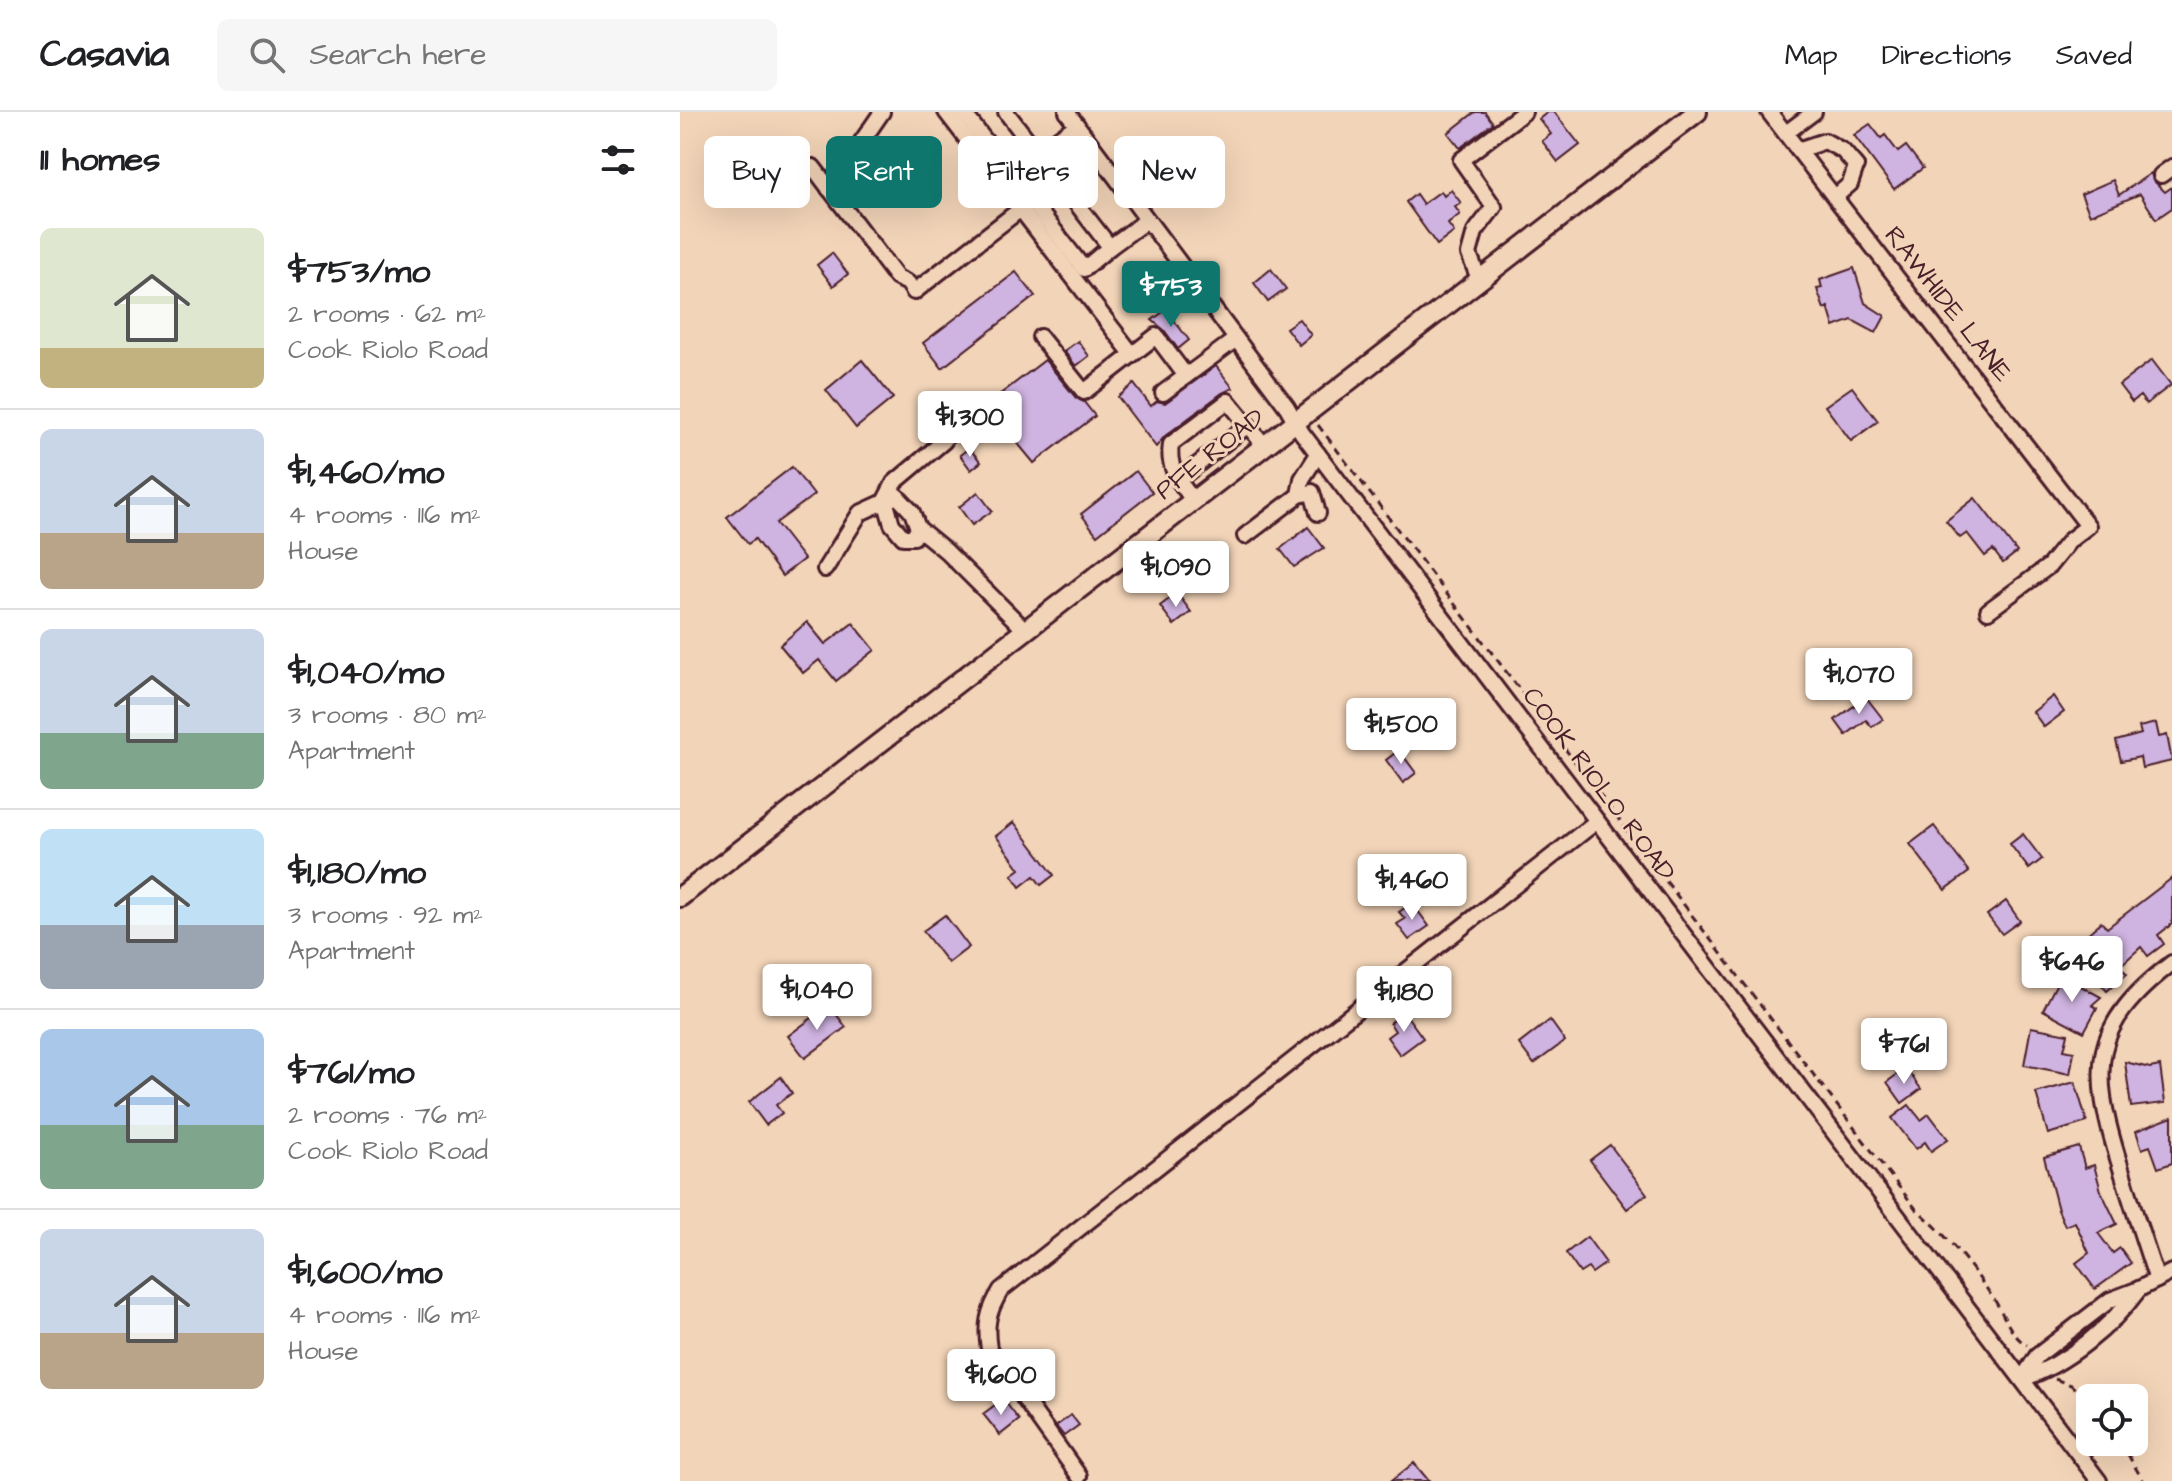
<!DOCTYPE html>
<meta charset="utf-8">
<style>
:root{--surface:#fff;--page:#f6f6f6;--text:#202124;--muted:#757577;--line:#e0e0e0;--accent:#0f766e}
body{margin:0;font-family:"Architects Daughter",sans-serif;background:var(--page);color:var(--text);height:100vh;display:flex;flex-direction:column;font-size:30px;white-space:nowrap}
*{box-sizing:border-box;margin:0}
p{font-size:26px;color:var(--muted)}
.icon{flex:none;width:44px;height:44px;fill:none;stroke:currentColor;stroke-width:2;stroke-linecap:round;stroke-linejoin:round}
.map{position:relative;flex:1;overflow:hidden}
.panel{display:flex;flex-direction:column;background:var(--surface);width:680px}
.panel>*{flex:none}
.banner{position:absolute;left:24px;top:24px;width:760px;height:72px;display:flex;gap:16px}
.fabs{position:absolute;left:1396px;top:1272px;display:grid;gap:16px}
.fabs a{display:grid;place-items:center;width:72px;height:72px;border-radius:12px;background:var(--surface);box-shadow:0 8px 32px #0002;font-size:40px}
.price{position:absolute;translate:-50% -68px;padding:0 18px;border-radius:8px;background:#fff;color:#222;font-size:26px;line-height:52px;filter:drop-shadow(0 2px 4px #0008)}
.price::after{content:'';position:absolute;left:50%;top:48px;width:24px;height:18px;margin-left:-12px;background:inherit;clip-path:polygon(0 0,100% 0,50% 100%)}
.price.selected{background:var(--accent);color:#fff}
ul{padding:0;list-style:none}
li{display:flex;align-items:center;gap:24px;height:200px;padding:0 40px}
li+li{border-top:2px solid var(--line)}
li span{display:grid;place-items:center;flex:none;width:224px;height:160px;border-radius:12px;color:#555}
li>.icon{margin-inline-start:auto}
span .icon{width:96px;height:96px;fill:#fffc;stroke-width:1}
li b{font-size:34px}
h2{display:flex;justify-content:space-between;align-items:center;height:96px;padding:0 40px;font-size:34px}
.pill{padding:0 28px;border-radius:12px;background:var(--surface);box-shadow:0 8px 32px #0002;font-size:28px;line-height:72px}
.pill.selected{background:var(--accent);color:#fff}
header{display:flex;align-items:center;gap:48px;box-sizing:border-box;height:112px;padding:0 40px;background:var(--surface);border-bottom:2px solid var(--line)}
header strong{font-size:38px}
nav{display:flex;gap:44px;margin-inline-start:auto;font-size:28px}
.search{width:560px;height:72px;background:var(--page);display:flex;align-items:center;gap:20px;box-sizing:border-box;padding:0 28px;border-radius:12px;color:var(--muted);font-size:30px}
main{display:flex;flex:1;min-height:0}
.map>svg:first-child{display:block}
.building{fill:#cfb3e0;stroke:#4a1f2b;stroke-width:2}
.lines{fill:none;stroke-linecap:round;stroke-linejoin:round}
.minor-casing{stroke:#4a1f2b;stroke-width:20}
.major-casing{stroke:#4a1f2b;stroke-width:24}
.path{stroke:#4a1f2b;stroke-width:3;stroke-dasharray:8 6;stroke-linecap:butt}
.minor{stroke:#f2d4b8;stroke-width:14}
.major{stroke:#f2d4b8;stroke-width:18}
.labels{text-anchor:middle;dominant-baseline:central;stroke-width:6;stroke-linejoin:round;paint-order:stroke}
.street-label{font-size:26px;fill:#4a1f2b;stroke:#f2d4b8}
</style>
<header>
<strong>Casavia</strong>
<div class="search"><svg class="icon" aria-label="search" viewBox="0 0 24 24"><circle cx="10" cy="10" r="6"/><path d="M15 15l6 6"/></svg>Search here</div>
<nav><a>Map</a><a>Directions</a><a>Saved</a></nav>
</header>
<main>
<section class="panel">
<h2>11 homes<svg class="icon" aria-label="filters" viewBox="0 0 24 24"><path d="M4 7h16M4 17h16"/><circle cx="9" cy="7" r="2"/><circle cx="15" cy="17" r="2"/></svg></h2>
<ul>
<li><span style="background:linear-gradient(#dfe7d0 75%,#c2b280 0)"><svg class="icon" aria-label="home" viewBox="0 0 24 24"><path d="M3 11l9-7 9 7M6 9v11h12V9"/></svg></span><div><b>$753/mo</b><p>2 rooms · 62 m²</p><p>Cook Riolo Road</p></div></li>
<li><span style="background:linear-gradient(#c9d6e8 65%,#b9a48a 0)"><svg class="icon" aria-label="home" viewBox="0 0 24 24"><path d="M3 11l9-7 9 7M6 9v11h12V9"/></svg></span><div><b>$1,460/mo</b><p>4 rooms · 116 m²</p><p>House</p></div></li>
<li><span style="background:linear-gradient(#c9d6e8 65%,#7fa58c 0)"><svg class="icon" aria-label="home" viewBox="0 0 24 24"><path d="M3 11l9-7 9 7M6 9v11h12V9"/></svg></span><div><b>$1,040/mo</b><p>3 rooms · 80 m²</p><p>Apartment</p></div></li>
<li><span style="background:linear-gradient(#bfe0f5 60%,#9aa5b1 0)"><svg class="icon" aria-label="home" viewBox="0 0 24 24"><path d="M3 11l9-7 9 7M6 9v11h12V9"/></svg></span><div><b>$1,180/mo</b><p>3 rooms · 92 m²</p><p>Apartment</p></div></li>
<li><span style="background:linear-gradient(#a9c7e8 60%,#7fa58c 0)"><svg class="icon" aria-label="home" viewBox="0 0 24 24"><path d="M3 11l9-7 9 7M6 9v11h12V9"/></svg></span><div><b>$761/mo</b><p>2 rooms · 76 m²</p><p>Cook Riolo Road</p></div></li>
<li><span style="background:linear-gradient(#c9d6e8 65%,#b9a48a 0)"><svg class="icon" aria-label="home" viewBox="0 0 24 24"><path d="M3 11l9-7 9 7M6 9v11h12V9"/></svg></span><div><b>$1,600/mo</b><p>4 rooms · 116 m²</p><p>House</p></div></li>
</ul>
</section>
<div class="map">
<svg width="1492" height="1369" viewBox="0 0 1492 1369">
<rect width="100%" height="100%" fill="#f2d4b8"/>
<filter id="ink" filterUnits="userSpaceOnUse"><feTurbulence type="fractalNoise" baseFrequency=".0125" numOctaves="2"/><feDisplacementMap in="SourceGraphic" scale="16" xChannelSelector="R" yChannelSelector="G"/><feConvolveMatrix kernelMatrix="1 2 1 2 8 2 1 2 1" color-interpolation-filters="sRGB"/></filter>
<g filter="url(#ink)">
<!-- building -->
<g class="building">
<polygon points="795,0 805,0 813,11 780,36 768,21"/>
<polygon points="868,0 874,0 900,33 878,50 862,29 871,22 859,7"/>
<polygon points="1190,12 1201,26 1205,23 1218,40 1226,34 1243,56 1214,77 1174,23"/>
<polygon points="1471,61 1473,68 1485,80 1492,75 1492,96 1476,107 1460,82 1410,103 1401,82 1433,68 1439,83"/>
<polygon points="771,78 781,91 775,95 780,102 768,112 774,120 757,133 726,90 736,82 743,92 761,79 764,84"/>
<polygon points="152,141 168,162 153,174 137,153"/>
<polygon points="1174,156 1185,191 1205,204 1196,221 1172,208 1154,215 1148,195 1144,197 1137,177 1142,176 1140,168"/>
<polygon points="591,157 606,177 588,190 574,171"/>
<polygon points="336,160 355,184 262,256 243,231"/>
<polygon points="486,198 509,228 498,237 484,218 472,208"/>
<polygon points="619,207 631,223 619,233 606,216"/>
<polygon points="398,229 409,244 396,254 384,239"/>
<polygon points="182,248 213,286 176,316 146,278"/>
<polygon points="365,248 396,286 404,290 415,304 354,351 306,293"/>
<polygon points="1472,248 1491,273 1466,292 1460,284 1452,290 1439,273"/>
<polygon points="536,254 553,276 542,281 485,324 476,335 438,285 454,272 471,294 477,289 485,291"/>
<polygon points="1172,275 1198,309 1171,329 1145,294"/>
<polygon points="289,336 301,350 291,358 280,343"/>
<polygon points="112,355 134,383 96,411 124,447 102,464 75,427 68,432 47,405"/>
<polygon points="456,359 472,380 417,423 401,402"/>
<polygon points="298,380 312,399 292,413 279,395"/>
<polygon points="1295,386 1337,440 1323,451 1313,438 1305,444 1287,421 1280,426 1266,409"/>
<polygon points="628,415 644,436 614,455 600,437"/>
<polygon points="497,481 511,500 494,513 480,494"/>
<polygon points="127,510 145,532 173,511 195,538 156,569 139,548 123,561 100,533"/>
<polygon points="1373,584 1384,600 1364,615 1353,600"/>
<polygon points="1186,585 1203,607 1192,615 1186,608 1166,623 1155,608"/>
<polygon points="1476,611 1479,625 1487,623 1492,649 1462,656 1460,645 1441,649 1436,629 1461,622 1459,615"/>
<polygon points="719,638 736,661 723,671 706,648"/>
<polygon points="334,710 374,763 361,773 354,764 340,775 332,763 340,757 316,724"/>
<polygon points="1254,714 1289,760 1265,778 1230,732"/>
<polygon points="1343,722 1362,747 1349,757 1330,732"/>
<polygon points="1492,766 1492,812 1478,823 1484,832 1468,844 1461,835 1440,854 1447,862 1427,879 1397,845 1403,840 1396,832 1421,810 1427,816"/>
<polygon points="1326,789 1340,809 1322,822 1307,803"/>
<polygon points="732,791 749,814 729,828 717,812 725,807 719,800"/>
<polygon points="265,803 289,835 268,851 243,819"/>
<polygon points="1381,863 1421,885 1412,893 1417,896 1404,920 1363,898"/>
<polygon points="149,893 166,915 125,946 108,924"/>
<polygon points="724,900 743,926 720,943 707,925 715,919 710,911"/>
<polygon points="870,908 885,929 854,952 839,932"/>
<polygon points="1351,915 1388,922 1384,938 1394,940 1390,962 1344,953"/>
<polygon points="1445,950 1470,956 1480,954 1485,991 1451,995"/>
<polygon points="1226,956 1241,977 1222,991 1207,970"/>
<polygon points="101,965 112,981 96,993 102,1001 86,1013 69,990"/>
<polygon points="1395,970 1407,1010 1368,1022 1356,981"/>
<polygon points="1229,993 1241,1008 1249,1002 1268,1027 1251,1039 1245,1030 1236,1037 1212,1006"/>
<polygon points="1492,1005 1492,1051 1478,1056 1470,1034 1462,1037 1456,1019"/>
<polygon points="930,1033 967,1082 947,1097 910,1048"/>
<polygon points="1399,1035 1405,1056 1414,1053 1421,1079 1437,1112 1418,1121 1433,1141 1440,1136 1451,1151 1415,1177 1396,1151 1409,1141 1395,1110 1385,1114 1378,1098 1364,1045"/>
<polygon points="907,1125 926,1151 912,1161 908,1156 900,1161 886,1141"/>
<polygon points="323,1287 339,1308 320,1323 303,1302"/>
<polygon points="391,1303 399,1313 384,1324 376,1314"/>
<polygon points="734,1351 749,1369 711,1369"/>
</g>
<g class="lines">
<!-- minor casing -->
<g class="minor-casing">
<g id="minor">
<polyline points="266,0 452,242"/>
<polyline points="283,0 404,157 430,135 326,0"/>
<polyline points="387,0 607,295 622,321 1419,1369"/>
<polyline points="1089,0 1408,414 1390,428 1369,454 1308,499"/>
<polyline points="1106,21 1134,0"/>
<polyline points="1118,38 1145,29 1163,39 1176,54 1170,72 1155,85"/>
<polyline points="358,41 397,13"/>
<polyline points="133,55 217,166 228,171 234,180 351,89"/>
<polyline points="1481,63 1492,55"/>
<polyline points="149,77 202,0"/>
<polyline points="430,135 467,108"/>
<polyline points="799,167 789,142 795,120 814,95 781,48 844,0"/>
<polyline points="360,225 404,280 476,224 506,264"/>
<polyline points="483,281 556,227"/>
<polyline points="498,368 568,313"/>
<polyline points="619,383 632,380 638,401"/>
<path d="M513,388C499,369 487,356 491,332L548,289L584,333"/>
<polyline points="238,416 234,425 223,425 212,412 205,388 214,371 264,329"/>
<polyline points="565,424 619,383 622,367 638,342"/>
<polyline points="145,457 180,401 217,384 232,400 238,416 266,439 345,518"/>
<path d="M1477,1168C1464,1129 1451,1090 1439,1050C1410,956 1410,914 1492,851"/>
<polyline points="1342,1267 1357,1244 1430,1188 1459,1177 1492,1160"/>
<path d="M1342,1267C1386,1253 1432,1214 1459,1177"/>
<path d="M399,1364L309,1237C305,1213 308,1199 321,1178L917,709"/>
</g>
</g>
<!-- major casing -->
<g class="major-casing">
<polyline id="major" points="0,785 1017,0"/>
</g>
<!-- path -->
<g class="path">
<path d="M638,313L1236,1097C1266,1122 1289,1151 1311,1183C1324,1200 1328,1222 1347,1233"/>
<polyline points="1375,1267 1391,1273 1410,1291"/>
<polyline points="1441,1330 1463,1369"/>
</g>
<!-- minor -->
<use href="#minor" class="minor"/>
<!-- major -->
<use href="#major" class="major"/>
</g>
</g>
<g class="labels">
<!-- street labels -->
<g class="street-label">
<text transform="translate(1268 192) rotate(52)">RAWHIDE LANE</text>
<text transform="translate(530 342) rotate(-38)">PFE ROAD</text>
<text transform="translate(919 672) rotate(53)">COOK RIOLO ROAD</text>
</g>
</g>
</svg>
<div class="fabs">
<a><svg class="icon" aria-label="locate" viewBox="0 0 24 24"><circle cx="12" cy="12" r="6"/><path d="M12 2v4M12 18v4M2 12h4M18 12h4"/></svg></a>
</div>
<b class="price selected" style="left:491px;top:217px">$753</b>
<b class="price" style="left:290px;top:347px">$1,300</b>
<b class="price" style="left:496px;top:497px">$1,090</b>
<b class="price" style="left:1179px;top:604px">$1,070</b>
<b class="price" style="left:721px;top:654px">$1,500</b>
<b class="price" style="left:732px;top:810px">$1,460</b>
<b class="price" style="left:1392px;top:892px">$646</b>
<b class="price" style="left:137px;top:920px">$1,040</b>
<b class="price" style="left:724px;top:922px">$1,180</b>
<b class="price" style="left:1224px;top:974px">$761</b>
<b class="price" style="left:321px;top:1305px">$1,600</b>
<div class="banner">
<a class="pill">Buy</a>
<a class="pill selected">Rent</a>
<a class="pill">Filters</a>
<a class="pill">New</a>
</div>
</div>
</main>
